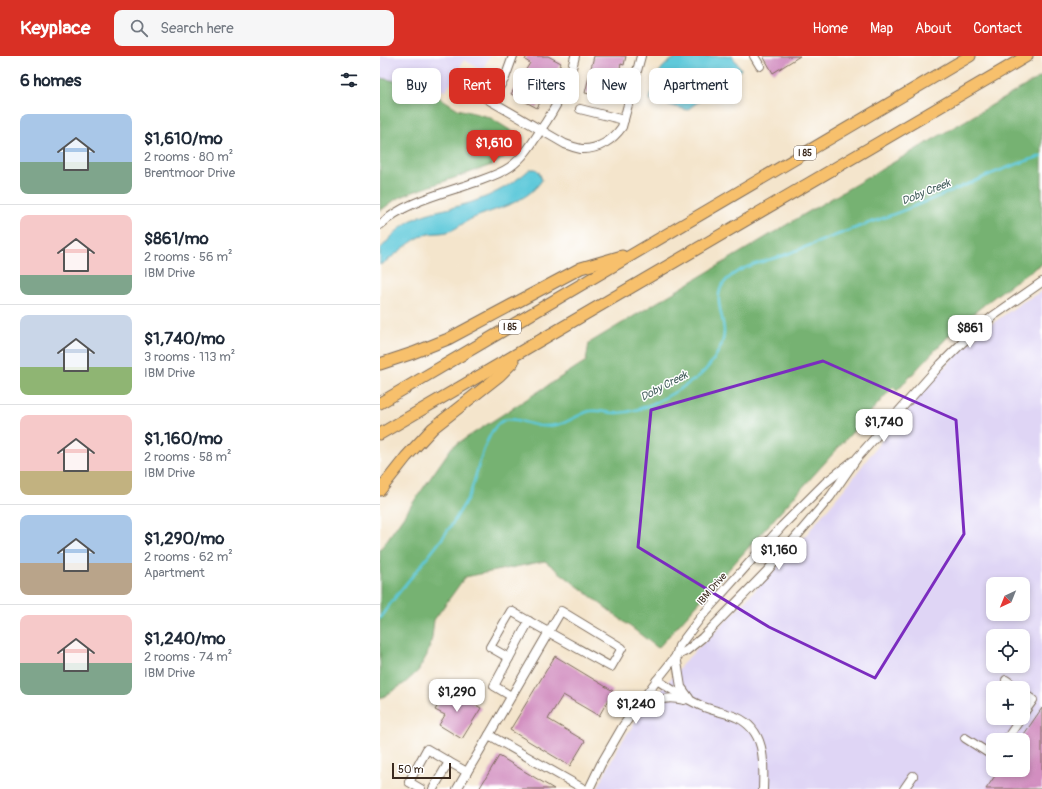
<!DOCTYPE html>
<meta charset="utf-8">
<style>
:root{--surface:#fff;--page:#f6f6f7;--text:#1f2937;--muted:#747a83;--line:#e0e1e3;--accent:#d93025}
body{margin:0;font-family:Pangolin,sans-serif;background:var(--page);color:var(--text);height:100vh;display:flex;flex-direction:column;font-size:15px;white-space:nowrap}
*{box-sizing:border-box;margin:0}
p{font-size:13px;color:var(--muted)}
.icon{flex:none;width:22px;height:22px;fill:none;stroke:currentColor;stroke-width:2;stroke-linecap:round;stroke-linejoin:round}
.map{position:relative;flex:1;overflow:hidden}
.sheet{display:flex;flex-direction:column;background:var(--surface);width:380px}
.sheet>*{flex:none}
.top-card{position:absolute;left:12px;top:12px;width:380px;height:36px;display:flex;gap:8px}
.needle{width:26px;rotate:223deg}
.fabs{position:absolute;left:606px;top:521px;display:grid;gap:8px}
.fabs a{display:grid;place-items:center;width:44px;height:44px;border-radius:8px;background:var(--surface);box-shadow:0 2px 6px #0003;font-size:20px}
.scale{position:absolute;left:12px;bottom:10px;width:59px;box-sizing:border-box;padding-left:4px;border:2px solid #3b2a1e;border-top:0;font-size:11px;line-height:14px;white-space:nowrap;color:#3b2a1e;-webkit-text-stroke:3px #fff;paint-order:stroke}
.price{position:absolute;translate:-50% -34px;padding:0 9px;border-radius:8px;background:#fff;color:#222;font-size:13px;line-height:26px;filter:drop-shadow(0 1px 2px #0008)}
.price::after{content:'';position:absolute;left:50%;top:24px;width:12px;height:9px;margin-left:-6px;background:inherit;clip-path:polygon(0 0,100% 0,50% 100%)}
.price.selected{background:var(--accent);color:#fff}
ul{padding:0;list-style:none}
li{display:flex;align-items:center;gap:12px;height:100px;padding:0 20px}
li+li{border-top:1px solid var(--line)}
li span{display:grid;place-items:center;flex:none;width:112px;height:80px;border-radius:8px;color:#555}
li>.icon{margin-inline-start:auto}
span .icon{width:48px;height:48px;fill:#fffc;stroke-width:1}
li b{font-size:17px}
h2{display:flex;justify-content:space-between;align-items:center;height:48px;padding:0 20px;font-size:17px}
.pill{padding:0 14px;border-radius:8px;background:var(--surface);box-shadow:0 2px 6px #0003;font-size:14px;line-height:36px}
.pill.selected{background:var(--accent);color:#fff}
header{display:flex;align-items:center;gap:24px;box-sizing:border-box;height:56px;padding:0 20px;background:var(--accent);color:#fff}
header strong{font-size:19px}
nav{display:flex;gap:22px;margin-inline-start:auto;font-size:14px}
.search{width:280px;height:36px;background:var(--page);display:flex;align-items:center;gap:10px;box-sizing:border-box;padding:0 14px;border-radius:8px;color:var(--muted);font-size:15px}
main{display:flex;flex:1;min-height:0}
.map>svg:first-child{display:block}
.built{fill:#dfd5f5;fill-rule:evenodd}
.forest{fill:#76b272;stroke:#586e48}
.water{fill:#5fc9da;stroke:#4d7a7c}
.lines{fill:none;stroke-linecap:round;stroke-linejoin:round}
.stream{stroke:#5fc9da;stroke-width:2.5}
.building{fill:#d28ec0}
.minor-casing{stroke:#7c6b5b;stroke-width:10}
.highway-casing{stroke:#7c6b5b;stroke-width:13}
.minor{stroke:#fff;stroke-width:8}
.highway{stroke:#f7c06c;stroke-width:11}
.marked{fill:none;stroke:#7b2cbf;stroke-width:3;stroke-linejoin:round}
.labels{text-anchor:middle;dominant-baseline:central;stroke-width:3;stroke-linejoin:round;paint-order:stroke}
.shield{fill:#fff;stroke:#766a62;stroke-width:1}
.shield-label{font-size:9px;font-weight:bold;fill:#3b2a1e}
.street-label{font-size:10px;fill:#3b2a1e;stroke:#fff}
.water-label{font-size:11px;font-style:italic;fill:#486260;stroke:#fff}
</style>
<header>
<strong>Keyplace</strong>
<div class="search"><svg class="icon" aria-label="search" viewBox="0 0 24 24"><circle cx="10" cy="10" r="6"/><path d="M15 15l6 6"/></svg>Search here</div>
<nav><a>Home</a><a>Map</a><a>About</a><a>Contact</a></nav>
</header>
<main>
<section class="sheet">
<h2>6 homes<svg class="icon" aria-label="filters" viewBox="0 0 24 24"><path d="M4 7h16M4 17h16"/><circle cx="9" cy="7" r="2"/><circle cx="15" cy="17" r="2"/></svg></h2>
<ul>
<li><span style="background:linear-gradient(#a9c7e8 60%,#7fa58c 0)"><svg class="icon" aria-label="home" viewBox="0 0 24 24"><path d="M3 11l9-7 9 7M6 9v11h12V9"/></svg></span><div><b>$1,610/mo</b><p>2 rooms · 80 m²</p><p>Brentmoor Drive</p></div></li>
<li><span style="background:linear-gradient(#f6c9c9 75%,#7fa58c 0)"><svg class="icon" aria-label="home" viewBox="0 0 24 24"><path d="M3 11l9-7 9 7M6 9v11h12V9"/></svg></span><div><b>$861/mo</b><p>2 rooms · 56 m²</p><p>IBM Drive</p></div></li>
<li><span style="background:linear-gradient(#c9d6e8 65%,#8fb573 0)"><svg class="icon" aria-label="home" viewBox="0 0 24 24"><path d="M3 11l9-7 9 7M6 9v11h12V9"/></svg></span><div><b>$1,740/mo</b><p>3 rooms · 113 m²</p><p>IBM Drive</p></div></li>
<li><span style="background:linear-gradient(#f6c9c9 70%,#c2b280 0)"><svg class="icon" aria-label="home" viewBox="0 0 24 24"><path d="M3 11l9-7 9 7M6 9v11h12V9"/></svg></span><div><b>$1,160/mo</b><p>2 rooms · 58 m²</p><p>IBM Drive</p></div></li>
<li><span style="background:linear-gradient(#a9c7e8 60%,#b9a48a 0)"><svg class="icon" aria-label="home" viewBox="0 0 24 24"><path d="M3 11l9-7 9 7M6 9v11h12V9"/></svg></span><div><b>$1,290/mo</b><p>2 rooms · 62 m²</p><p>Apartment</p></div></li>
<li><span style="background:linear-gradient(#f6c9c9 60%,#7fa58c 0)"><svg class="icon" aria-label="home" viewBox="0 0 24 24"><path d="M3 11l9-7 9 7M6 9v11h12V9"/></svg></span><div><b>$1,240/mo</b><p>2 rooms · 74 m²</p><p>IBM Drive</p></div></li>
</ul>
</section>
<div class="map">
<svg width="662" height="733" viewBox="0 0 662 733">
<rect width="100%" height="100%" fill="#fff"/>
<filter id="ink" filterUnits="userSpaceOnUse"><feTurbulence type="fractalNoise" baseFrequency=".025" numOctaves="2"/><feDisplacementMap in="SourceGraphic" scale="8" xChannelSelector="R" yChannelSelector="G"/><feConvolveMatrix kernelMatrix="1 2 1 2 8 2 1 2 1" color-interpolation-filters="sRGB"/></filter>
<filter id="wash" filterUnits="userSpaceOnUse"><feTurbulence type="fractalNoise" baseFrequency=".012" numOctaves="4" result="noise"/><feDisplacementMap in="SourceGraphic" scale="16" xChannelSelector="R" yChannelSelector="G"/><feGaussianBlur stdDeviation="0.9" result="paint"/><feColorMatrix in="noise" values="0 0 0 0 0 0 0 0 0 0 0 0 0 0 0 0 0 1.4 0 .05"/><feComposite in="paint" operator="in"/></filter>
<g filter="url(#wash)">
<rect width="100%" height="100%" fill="#f4e5cc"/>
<!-- built -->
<g class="built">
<polygon points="0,0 110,0 102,14 84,4 66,35 0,22"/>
<path d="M662,235V733H217L240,688L258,662L306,604L352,559L420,486L474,421L497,390L550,327L581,294L609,270L641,247ZM613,528H643V558H613ZM613,580H643V610H613ZM613,632H643V662H613ZM613,684H643V714H613Z"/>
</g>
<!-- forest -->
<g class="forest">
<path d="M662,20V208C625,231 589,258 559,290C545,304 531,320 517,335L513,331L278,592L165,505L85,521L54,564L52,582L47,599L38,615L25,627L0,643V494L72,391L206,305L209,287L423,159Z"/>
<polygon points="0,22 47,31 56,39 78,53 109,61 138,79 142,85 132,96 112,109 33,136 16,143 0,155"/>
</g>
<!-- water -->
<g class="water">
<path d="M298,0H352L361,13L348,33C337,32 316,47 307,54L270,44C275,22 277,12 298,0Z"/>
<path d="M150,113H156L159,116L162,124C146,148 116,152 91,163C83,167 75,174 67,176C58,178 49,176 40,181C26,188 14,201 0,209V193C10,183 20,169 34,163C49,155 66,154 82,149C106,143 131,130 150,113Z"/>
</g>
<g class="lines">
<!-- stream -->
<path class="stream" d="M0,562C25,525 58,494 80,455C84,449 88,442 91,435C97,418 106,371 124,364C135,360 152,371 164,370C172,370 183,368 190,364C197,361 202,357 210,355C219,354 228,357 237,357C264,356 291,339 314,324C327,315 344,293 344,276C344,261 333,242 343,228C358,209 386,206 407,198C437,187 466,175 495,165C527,154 559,140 591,127C602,122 612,117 624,113C636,108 649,104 662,100"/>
</g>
<g id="blocks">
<!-- building -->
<g class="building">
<polygon points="147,0 168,0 181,7 157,52 131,38 150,7 145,4"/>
<polygon points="214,0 246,0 244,9 241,8 234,37 238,38 237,44 205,37"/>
<polygon points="383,0 420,0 393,17"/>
<polygon points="175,600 233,635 219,660 183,639 168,663 205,685 190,710 130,674"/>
<polygon points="68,633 101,652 82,683 59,669 65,659 55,654"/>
<polygon points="662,652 662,733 606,733 619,714 643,714 643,684 640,684"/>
<polygon points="119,700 174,733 99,733"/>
</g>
</g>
</g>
<g filter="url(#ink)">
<use href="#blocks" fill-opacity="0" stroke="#7c6b5b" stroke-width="1"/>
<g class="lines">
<!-- minor casing -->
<g class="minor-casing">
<g id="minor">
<polyline points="374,0 380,10"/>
<path d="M78,26L185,88C190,90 196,92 201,93C218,94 233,84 242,71L261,0"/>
<polyline points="111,45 125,22 133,0"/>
<polyline points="200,53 244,64"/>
<path d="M0,169C25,145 65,137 96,126C107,122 120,118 130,111C146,100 155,82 166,66C179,46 190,24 195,0"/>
<polyline points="296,600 306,595 322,582 387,515 450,441 477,402 561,308 582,287 613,260 662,226"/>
<polyline points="296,600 301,631 309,642"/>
<path d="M277,624C292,634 307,644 324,651C335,655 346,657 356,661C386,674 384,706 383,733"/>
<polyline points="626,624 637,632"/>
<polyline points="643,637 653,644 643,658"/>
<polyline points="131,640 114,630 149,565"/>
<path d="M256,654C271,644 286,639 304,644"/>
<path d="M109,679L181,555L242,592L231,611C197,592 164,574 131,555L110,591L129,602"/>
<polyline points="585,682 613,700"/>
<polyline points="626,684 641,662"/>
<polyline points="41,733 29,726 47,693 69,706"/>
<polyline points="53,733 69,706 87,716"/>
<polyline points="77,733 109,679 204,733"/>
<polyline points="209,733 221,708 243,670 277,624 296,600 299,590 321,561 402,470 445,427 473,405"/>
<polyline points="524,733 533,720"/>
</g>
</g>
<!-- highway casing -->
<g class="highway-casing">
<g id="highway">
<polyline points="0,308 33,297 68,283 201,212 242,200"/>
<polyline points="0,347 590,0"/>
<polyline points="0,378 647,0"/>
<polyline points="0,434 26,401 53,372 119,320 133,306"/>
</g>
</g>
<!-- minor -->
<use href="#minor" class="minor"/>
<!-- highway -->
<use href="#highway" class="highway"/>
</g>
</g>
<!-- marked area -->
<path class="marked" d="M443,305L576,364L584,478L495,622L389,571L258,491L271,354Z"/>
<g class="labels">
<!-- shield labels -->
<g class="shield">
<rect x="414" y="90" width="22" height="14" rx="3"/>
<rect x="119" y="264" width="22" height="14" rx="3"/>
</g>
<g class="shield-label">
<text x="425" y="97">I 85</text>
<text x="130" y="271">I 85</text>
</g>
<!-- street labels -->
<g class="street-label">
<text transform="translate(332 533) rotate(-49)">IBM Drive</text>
</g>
<!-- water labels -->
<g class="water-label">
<text transform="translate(546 136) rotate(-22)">Doby Creek</text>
<text transform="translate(284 330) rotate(-28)">Doby Creek</text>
</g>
</g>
</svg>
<div class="fabs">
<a><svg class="needle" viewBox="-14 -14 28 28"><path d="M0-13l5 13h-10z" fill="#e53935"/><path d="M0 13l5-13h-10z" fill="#747a83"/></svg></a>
<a><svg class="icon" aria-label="locate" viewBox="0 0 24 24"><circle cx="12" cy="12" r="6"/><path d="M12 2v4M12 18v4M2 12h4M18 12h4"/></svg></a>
<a>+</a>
<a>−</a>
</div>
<div class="scale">50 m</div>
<b class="price selected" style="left:114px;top:108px">$1,610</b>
<b class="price" style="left:590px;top:293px">$861</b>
<b class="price" style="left:504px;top:387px">$1,740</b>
<b class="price" style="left:399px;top:515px">$1,160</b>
<b class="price" style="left:77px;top:657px">$1,290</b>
<b class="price" style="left:256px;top:669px">$1,240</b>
<div class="top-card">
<a class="pill">Buy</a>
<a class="pill selected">Rent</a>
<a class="pill">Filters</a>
<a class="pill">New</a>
<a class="pill">Apartment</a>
</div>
</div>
</main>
